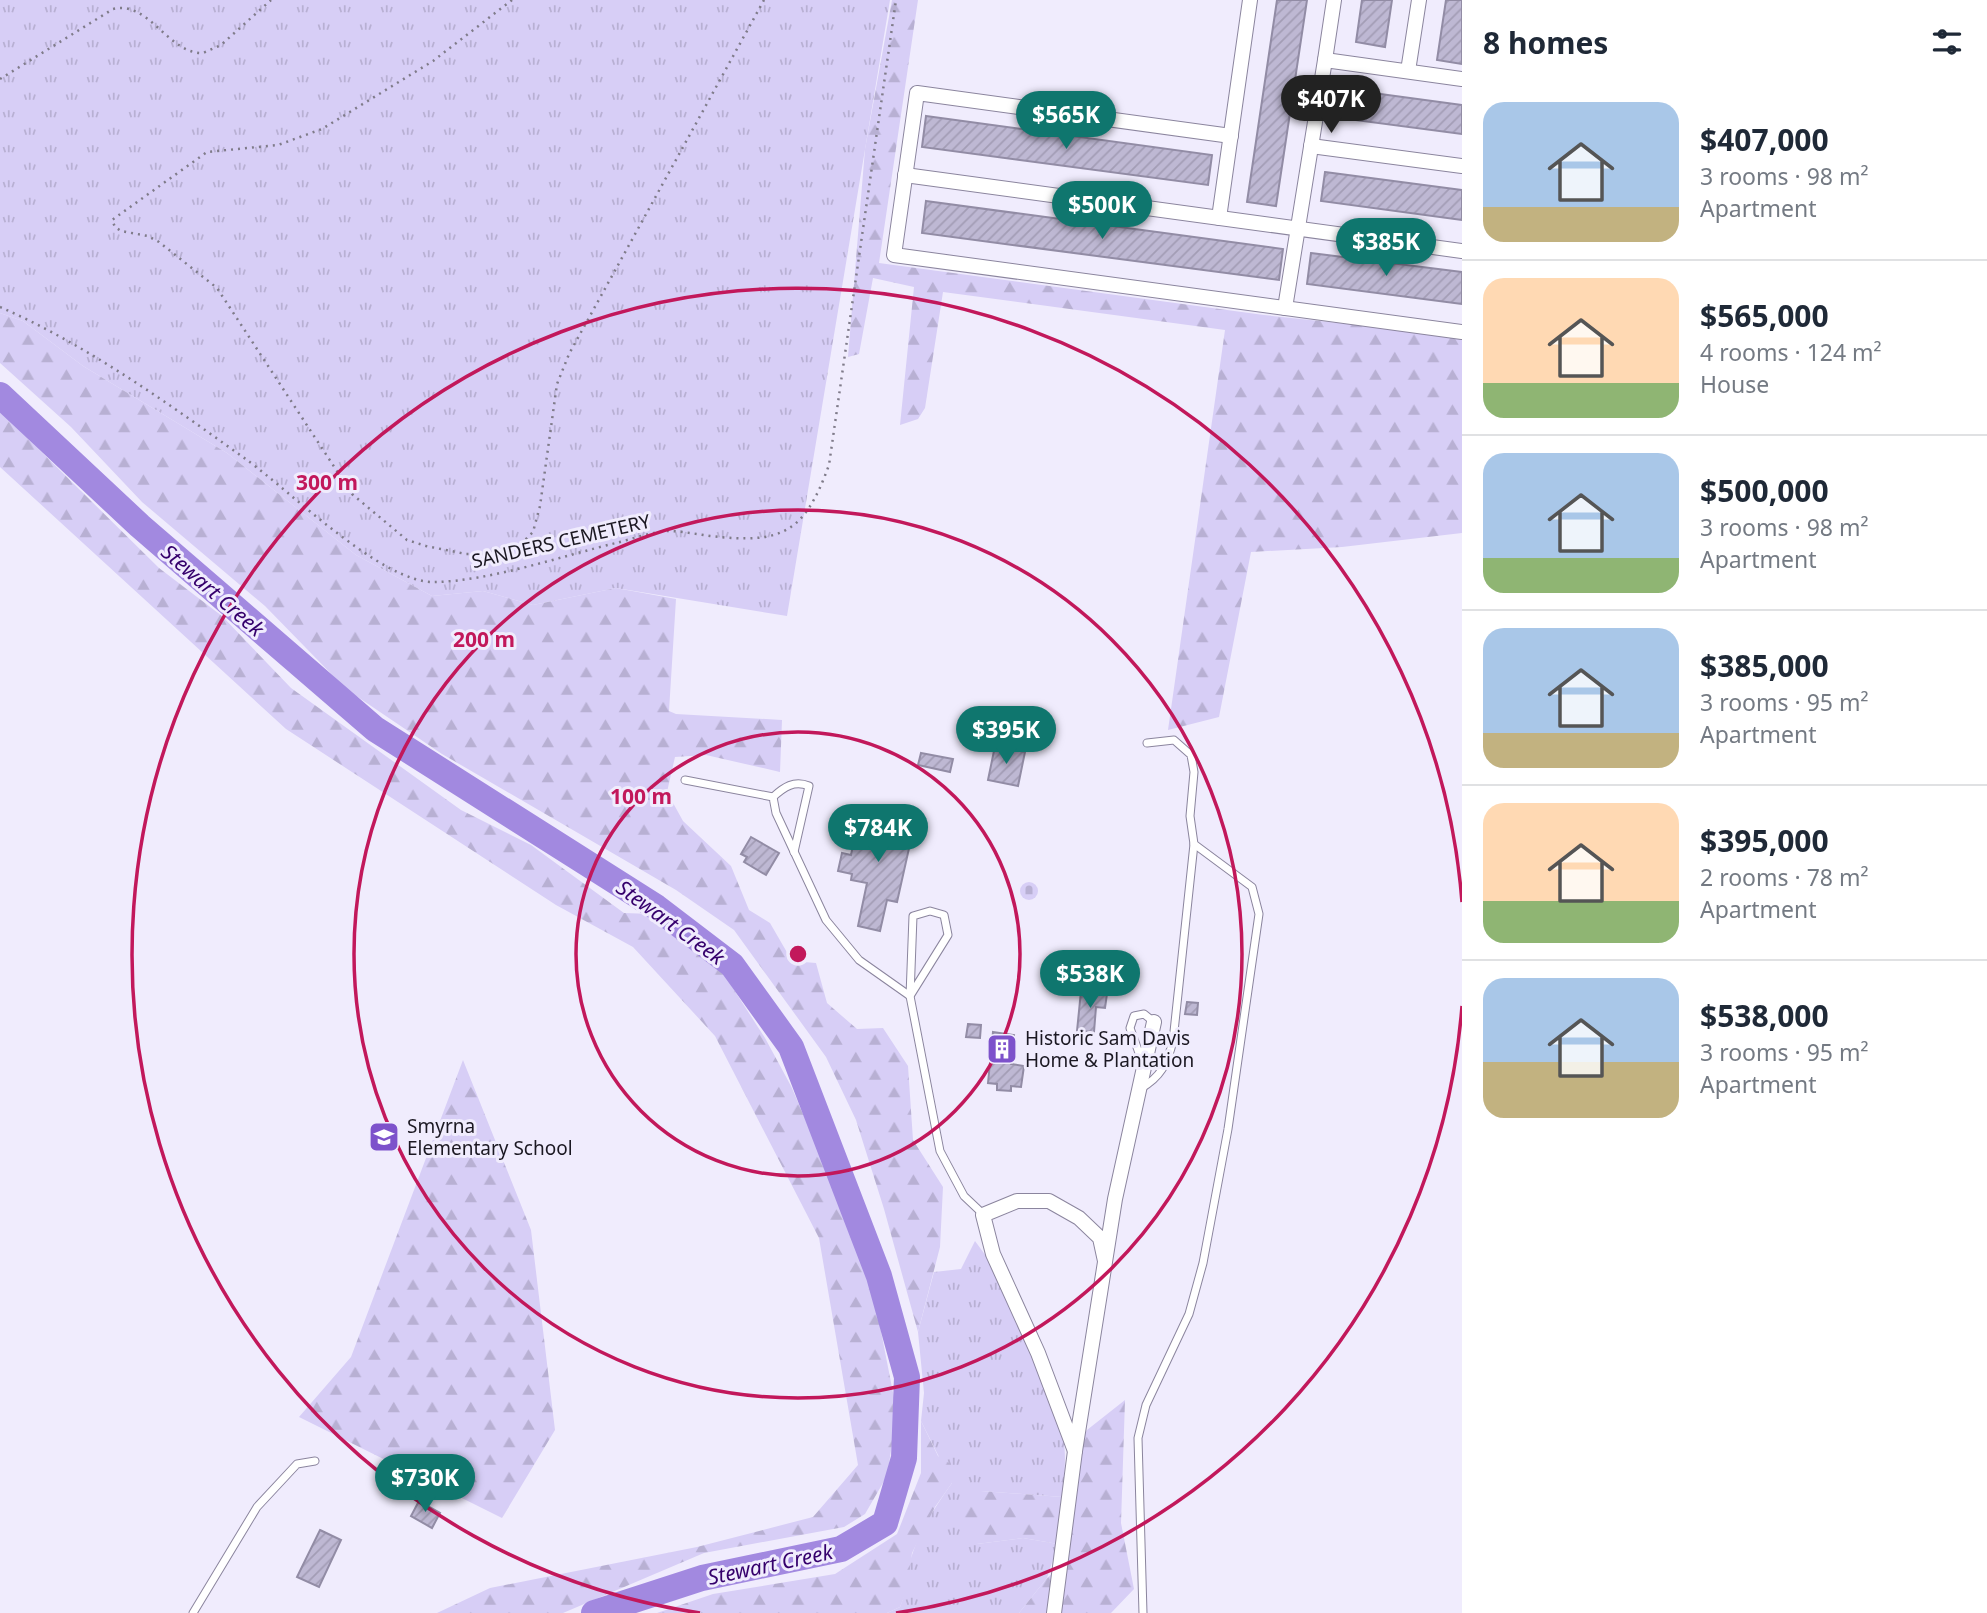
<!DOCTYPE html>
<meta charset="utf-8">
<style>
:root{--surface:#fff;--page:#f6f6f7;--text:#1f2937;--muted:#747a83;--line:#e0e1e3;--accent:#0f766e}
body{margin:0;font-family:"Noto Sans",sans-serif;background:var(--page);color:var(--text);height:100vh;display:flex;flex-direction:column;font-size:26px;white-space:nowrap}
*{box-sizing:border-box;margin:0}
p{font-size:23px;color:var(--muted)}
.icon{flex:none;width:38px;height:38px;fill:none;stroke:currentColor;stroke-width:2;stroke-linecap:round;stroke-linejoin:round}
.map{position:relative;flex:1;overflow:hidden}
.sheet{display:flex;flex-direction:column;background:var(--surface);width:525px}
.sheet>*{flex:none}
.price{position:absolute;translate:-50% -60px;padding:0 16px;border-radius:24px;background:var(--accent);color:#fff;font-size:23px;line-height:46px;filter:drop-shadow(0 2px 4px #0008)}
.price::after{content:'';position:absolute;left:50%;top:42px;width:21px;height:16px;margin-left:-10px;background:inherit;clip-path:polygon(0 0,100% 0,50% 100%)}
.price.selected{background:#222;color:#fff}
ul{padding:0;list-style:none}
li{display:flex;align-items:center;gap:21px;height:175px;padding:0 21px}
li+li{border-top:2px solid var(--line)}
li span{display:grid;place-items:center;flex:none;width:196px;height:140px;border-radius:21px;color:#555}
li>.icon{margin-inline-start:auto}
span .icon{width:84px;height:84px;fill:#fffc;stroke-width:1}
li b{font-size:30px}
h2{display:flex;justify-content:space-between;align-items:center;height:84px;padding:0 21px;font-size:30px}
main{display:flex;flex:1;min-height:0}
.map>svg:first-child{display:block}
.grass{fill:url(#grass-tufts)}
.forest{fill:url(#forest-firs)}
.cemetery{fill:url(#cemetery-stones)}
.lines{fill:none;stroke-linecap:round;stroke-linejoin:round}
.river{stroke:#a289e0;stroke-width:26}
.building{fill:url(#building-hatch);stroke:#928ca5;stroke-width:2}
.service-casing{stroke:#8b859e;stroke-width:9}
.minor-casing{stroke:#8b859e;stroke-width:16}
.path{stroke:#7f7b89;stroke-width:2.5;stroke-dasharray:2 5;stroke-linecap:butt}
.service{stroke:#fff;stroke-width:7}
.minor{stroke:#fff;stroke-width:14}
.ring{fill:none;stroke:#c2185b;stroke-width:3.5}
.labels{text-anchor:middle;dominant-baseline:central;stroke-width:6;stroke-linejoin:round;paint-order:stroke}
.street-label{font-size:19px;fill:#1b1822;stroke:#f0ecfd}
.poi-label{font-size:19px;fill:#1b1822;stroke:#f0ecfd;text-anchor:start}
.water-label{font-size:21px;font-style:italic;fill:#35006c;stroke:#f0ecfd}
.centre{fill:#c2185b;stroke:#f0ecfd;stroke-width:3.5}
.ring-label{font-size:21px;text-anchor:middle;font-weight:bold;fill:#c2185b;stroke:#f0ecfd;stroke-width:6;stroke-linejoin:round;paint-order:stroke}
</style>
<main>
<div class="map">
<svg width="1462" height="1613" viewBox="0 0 1462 1613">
<defs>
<pattern id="grass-tufts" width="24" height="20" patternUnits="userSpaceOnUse" patternTransform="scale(1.75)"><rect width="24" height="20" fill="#d7cef6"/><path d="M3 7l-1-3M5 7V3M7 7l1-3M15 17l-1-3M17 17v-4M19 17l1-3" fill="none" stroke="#b8b0d3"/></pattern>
<pattern id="forest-firs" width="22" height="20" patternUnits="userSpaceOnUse" patternTransform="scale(1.75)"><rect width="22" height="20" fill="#d7cef6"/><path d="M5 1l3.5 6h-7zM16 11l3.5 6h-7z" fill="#b8b0d3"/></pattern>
<pattern id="cemetery-stones" width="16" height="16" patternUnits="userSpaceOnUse" patternTransform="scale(1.75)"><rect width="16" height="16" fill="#d7cef6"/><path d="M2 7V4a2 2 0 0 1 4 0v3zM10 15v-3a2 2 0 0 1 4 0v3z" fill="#b8b0d3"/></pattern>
<pattern id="building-hatch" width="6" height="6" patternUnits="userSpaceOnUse" patternTransform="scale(1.75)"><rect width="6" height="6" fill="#beb8d3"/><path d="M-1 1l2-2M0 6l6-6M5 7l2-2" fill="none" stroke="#a39db5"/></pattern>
</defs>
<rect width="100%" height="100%" fill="#f0ecfd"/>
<!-- grass -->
<g class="grass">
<polygon points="0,0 890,0 787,616 616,588 533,605 483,591 432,596 356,555 227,453 83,366 23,321 0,313"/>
<path d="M975,1241L986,1256C1012,1311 1051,1379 1063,1438C1067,1457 1064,1479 1062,1497L981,1491L977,1544L1023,1538L1058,1544L1047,1578L1019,1613H887L900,1607C908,1589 906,1570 913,1552C921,1528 937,1504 952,1483L921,1421L924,1393L918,1332L934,1272L961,1269Z"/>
</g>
<!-- forest -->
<g class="forest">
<polygon points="892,0 918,0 879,263 1264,315 1462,336 1462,533 1342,547 1251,552 1219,717 1168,730 1225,330 943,292 925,408 918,419 900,425 914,287 873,278 859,354 848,357 865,149"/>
<polygon points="0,313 23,321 83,366 227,453 356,555 432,596 483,591 533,605 616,588 676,599 669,711 676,714 782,720 780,772 706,755 675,757 667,792 683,821 731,866 749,910 770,923 792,961 816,963 827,1003 857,1029 883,1028 908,1066 913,1140 943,1187 940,1247 918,1332 884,1209 856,1120 826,1057 734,930 676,890 442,754 346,689 265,606 142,502 71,427 0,363"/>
<polygon points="0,411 159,568 222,616 291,688 461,810 531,845 624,913 652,914 665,927 718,965 765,1038 791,1086 868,1265 897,1413 887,1476 865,1514 844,1527 704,1553 563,1613 437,1613 490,1588 697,1547 813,1517 858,1465 819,1238 715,1036 633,947 556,905 286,729 0,467"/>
<polygon points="463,1060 531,1230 555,1430 502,1518 299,1417 351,1357"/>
<polygon points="1125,1400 1121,1523 1134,1589 1111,1613 1019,1613 1047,1578 1063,1565 1075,1451 1087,1430"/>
<polygon points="921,1421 938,1456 951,1464 952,1483 935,1507 912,1553 907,1590 900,1607 887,1613 657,1613 713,1594 835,1574 897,1534 921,1473"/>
<polygon points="981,1491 1062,1497 1058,1544 1023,1538 977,1544 961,1533 960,1509"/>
</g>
<!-- cemetery -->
<circle class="cemetery" cx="1029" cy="891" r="9"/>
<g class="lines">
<!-- river -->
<polyline class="river" points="0,395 140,526 375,729 656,907 732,965 791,1047 879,1276 907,1377 904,1458 885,1523 841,1549 702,1578 594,1613"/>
</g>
<!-- building -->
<g class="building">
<polygon points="1277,0 1307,0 1276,206 1247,202"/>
<polygon points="1362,0 1392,0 1385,47 1356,42"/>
<polygon points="1446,0 1462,0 1462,64 1437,60"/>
<polygon points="1336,88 1462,105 1462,134 1332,117"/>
<polygon points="926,116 1212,155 1208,185 922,147"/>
<polygon points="1325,172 1462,190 1462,220 1321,201"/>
<polygon points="926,201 1283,249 1279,280 922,233"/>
<polygon points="1311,253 1462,272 1462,304 1307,284"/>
<polygon points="995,746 1025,752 1018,786 988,780"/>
<polygon points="921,753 953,759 950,772 918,765"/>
<polygon points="878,813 908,820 905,833 912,835 897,902 887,900 880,931 858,926 867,883 851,880 852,874 838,871 842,853 851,855 858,821 869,823 870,817 877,818"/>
<polygon points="751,837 779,853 766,875 744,862 747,857 741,854"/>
<polygon points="1081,991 1107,994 1105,1008 1096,1007 1094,1032 1077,1031"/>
<polygon points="1187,1002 1198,1003 1197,1015 1185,1014"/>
<polygon points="968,1024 981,1025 980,1038 966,1037"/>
<polygon points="993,1032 1014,1035 1011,1064 1024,1066 1021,1087 1011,1086 1011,1091 997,1090 997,1084 988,1083"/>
<polygon points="419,1501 440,1513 432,1528 411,1516"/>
<polygon points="320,1530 341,1540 319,1587 297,1577"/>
</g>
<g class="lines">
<!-- service casing -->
<g class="service-casing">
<g id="service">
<polyline points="685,780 773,797 776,813 826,920 859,960 910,996"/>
<path d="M773,797C784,787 794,780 809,786L794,852"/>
<polyline points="910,996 948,935 944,915 930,911 913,916 910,996 940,1151 964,1196 983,1214"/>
<polyline points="1143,1064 1130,1028 1134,1016 1144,1014 1154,1022"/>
<path d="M1140,1089C1161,1077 1167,1064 1173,1041L1194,844"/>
<polyline points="193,1613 257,1507 297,1464 315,1461"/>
<polyline points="1143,1613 1138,1438 1146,1405 1189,1314 1203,1263 1228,1129 1259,914 1252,887 1194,844 1190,816 1194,772 1191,755 1174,740 1147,743"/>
</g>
</g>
<!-- minor casing -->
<g class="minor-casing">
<g id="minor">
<polyline points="1325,60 1334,0"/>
<polyline points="1408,71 1419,0"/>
<polyline points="1231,136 917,93 894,255 1462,332"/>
<polyline points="1311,146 1462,166"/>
<polyline points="905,175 1462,251"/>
<polyline points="1219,218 1250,0"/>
<polyline points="1285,308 1325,60 1462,79"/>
<polyline points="1105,1261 1100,1238 1079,1218 1049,1201 1017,1201 983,1215 993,1254 1038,1353 1075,1451 1115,1199 1154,1022"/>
<polyline points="1054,1613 1075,1451"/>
</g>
</g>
<!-- path -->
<g class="path">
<polyline points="512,0 433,61 322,129 278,145 207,152 112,220 115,227 121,231 148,236 159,242 217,288 352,494 407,540 426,546 466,554 492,554 520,545 533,532 540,506 557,384 569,354 764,0"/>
<path d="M0,79L113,9C149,0 168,54 203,53L221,45L271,0"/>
<path d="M0,307C87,345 169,404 247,460C290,491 383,584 435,582C490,581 562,556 616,543C632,539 651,532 668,531C681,531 696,534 710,536C782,544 804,534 829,465L896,0"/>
</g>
<!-- service -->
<use href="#service" class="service"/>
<!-- minor -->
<use href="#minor" class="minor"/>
</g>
<!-- distance rings -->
<g class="ring">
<circle cx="798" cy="954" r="222"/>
<circle cx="798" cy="954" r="444"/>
<path d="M1462 1006A666 666 0 0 1 896 1613M700 1613A666 666 0 1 1 1462 902"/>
</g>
<!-- icons -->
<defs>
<g id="building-square" transform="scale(1.575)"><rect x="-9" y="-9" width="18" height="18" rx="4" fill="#7d52cb" stroke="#f0ecfd"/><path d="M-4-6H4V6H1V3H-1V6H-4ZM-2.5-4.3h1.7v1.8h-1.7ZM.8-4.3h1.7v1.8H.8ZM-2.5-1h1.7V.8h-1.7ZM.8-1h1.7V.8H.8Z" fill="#fff"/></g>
<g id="school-square" transform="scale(1.575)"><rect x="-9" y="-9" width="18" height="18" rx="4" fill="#7d52cb" stroke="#f0ecfd"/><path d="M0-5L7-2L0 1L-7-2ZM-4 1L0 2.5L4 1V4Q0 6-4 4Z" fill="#fff"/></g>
</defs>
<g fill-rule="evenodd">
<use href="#building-square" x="1002" y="1049"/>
<use href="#school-square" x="384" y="1137"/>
</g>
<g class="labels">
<!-- street labels -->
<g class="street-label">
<text transform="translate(561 541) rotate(-13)">SANDERS CEMETERY</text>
</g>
<!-- poi labels -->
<g class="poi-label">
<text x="1025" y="1038">Historic Sam Davis<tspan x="1025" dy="22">Home &amp; Plantation</tspan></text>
<text x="407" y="1126">Smyrna<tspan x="407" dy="22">Elementary School</tspan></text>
</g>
<!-- water labels -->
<g class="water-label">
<text transform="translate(213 590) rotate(41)">Stewart Creek</text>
<text transform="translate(671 922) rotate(36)">Stewart Creek</text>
<text transform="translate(770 1564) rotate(-12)">Stewart Creek</text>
</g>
</g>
<circle cx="798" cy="954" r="10" class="centre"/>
<g class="ring-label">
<text x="327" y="490">300 m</text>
<text x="484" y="647">200 m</text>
<text x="641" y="804">100 m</text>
</g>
</svg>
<b class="price selected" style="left:1331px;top:135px">$407K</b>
<b class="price" style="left:1066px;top:151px">$565K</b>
<b class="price" style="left:1102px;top:241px">$500K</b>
<b class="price" style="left:1386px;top:278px">$385K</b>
<b class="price" style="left:1006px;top:766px">$395K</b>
<b class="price" style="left:878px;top:864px">$784K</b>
<b class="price" style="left:1090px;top:1010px">$538K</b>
<b class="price" style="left:425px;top:1514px">$730K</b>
</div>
<section class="sheet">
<h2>8 homes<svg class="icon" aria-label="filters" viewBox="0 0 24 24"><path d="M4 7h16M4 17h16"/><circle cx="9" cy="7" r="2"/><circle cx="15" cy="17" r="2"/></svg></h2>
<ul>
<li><span style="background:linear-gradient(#a9c7e8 75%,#c2b280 0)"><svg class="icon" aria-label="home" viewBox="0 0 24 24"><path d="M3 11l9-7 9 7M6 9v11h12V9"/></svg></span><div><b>$407,000</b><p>3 rooms · 98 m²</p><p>Apartment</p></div></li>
<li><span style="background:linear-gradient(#ffd9b3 75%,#8fb573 0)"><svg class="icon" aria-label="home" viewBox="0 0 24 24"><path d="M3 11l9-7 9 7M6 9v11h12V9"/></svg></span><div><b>$565,000</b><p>4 rooms · 124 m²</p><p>House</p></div></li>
<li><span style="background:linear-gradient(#a9c7e8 75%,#8fb573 0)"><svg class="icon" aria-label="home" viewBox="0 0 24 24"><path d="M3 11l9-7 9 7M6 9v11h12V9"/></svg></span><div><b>$500,000</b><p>3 rooms · 98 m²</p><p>Apartment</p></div></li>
<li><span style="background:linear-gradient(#a9c7e8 75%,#c2b280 0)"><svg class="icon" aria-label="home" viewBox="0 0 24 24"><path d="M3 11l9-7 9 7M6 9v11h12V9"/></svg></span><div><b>$385,000</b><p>3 rooms · 95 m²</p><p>Apartment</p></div></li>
<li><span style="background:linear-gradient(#ffd9b3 70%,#8fb573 0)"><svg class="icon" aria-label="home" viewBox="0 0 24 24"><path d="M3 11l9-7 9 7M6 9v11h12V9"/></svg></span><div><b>$395,000</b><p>2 rooms · 78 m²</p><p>Apartment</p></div></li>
<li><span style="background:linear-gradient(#a9c7e8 60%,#c2b280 0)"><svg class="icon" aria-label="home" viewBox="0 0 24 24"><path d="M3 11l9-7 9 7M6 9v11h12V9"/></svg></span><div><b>$538,000</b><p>3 rooms · 95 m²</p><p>Apartment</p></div></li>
</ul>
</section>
</main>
